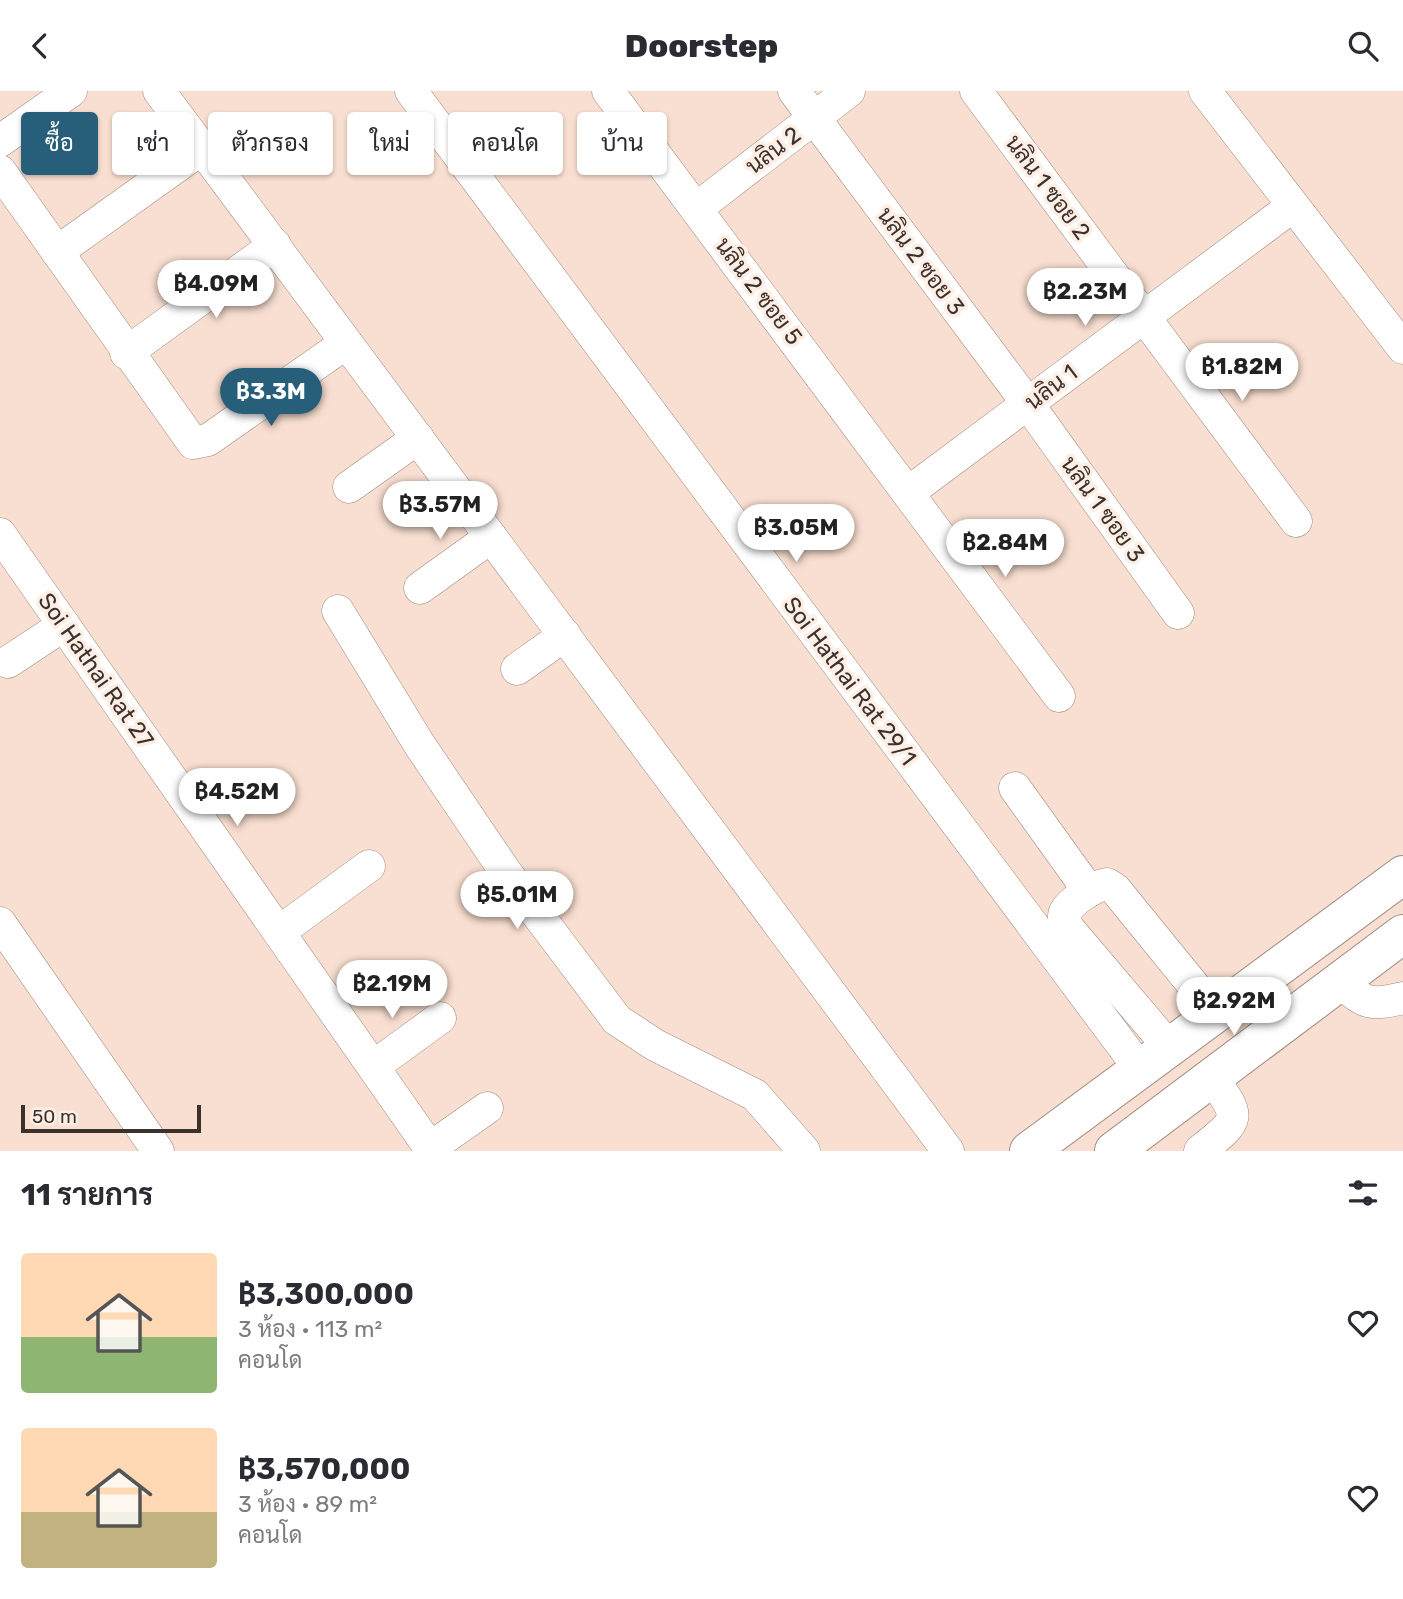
<!DOCTYPE html>
<html lang="th">
<meta charset="utf-8">
<style>
:root{--surface:#fff;--page:#f2f2f3;--text:#2b2b33;--muted:#7c7c81;--accent:#275e79}
body{margin:0;font-family:Rubik,Sarabun,sans-serif;background:var(--page);color:var(--text);height:100vh;display:flex;flex-direction:column;font-size:26px;white-space:nowrap}
*{box-sizing:border-box;margin:0}
p{font-size:23px;color:var(--muted)}
.icon{flex:none;width:38px;height:38px;fill:none;stroke:currentColor;stroke-width:2;stroke-linecap:round;stroke-linejoin:round}
.map{position:relative;height:1060px;overflow:hidden}
.details{display:flex;flex-direction:column;background:var(--surface);flex:1}
.details>*{flex:none}
.hud{position:absolute;left:21px;top:21px;width:700px;height:63px;display:flex;gap:14px}
.scale{position:absolute;left:21px;bottom:18px;width:180px;box-sizing:border-box;padding-left:7px;border:4px solid #3c322c;border-top:0;font-size:19px;line-height:24px;white-space:nowrap;color:#3c322c;-webkit-text-stroke:5px #feefe6;paint-order:stroke}
.price{position:absolute;translate:-50% -60px;padding:0 16px;border-radius:24px;background:#fff;color:#222;font-size:23px;line-height:46px;filter:drop-shadow(0 2px 4px #0008)}
.price::after{content:'';position:absolute;left:50%;top:42px;width:21px;height:16px;margin-left:-10px;background:inherit;clip-path:polygon(0 0,100% 0,50% 100%)}
.price.on{background:var(--accent);color:#fff}
ul{padding:0;list-style:none}
li{display:flex;align-items:center;gap:21px;height:175px;padding:0 21px}
li span{display:grid;place-items:center;flex:none;width:196px;height:140px;border-radius:7px;color:#555}
li>.icon{margin-inline-start:auto}
span .icon{width:84px;height:84px;fill:#fffc;stroke-width:1}
li b{font-size:30px}
h2{display:flex;justify-content:space-between;align-items:center;height:84px;padding:0 21px;font-size:30px}
.chip{padding:0 24px;border-radius:7px;background:var(--surface);box-shadow:0 2px 5px #0004;font-size:24px;line-height:63px}
.chip.on{background:var(--accent);color:#fff}
header{display:flex;justify-content:space-between;align-items:center;height:91px;padding:0 21px;background:var(--surface);font-size:32px;font-weight:800}
.map>svg:first-child{display:block}
.lines{fill:none;stroke-linecap:round;stroke-linejoin:round}
.minor-casing{stroke:#a28a7e;stroke-width:33}
.major-casing{stroke:#a28a7e;stroke-width:40}
.minor{stroke:#fff;stroke-width:32}
.major{stroke:#fff;stroke-width:38}
.labels{text-anchor:middle;dominant-baseline:central;stroke-width:7;stroke-linejoin:round;paint-order:stroke}
.street-label{font-size:23px;fill:#3c322c;stroke:#feefe6}
</style>
<header><svg class="icon" aria-label="back" viewBox="0 0 24 24"><path d="M15 5l-7 7 7 7"/></svg>Doorstep<svg class="icon" aria-label="search" viewBox="0 0 24 24"><circle cx="10" cy="10" r="6"/><path d="M15 15l6 6"/></svg></header>
<div class="map">
<svg width="1403" height="1060" viewBox="0 0 1403 1060">
<rect width="100%" height="100%" fill="#f9dfd1"/>
<g class="lines">
<!-- minor casing -->
<g class="minor-casing">
<g id="minor">
<polyline points="159,0 948,1060"/>
<polyline points="411,0 1140,978"/>
<polyline points="608,0 1059,605"/>
<polyline points="794,0 1028,313 1178,522"/>
<polyline points="976,0 1296,430"/>
<polyline points="1205,0 1403,257"/>
<polyline points="0,50 71,0"/>
<polyline points="0,80 193,352 208,349 346,252"/>
<polyline points="697,117 849,0"/>
<polyline points="57,161 201,58"/>
<polyline points="126,262 275,154"/>
<polyline points="349,396 418,347"/>
<polyline points="909,401 1293,115"/>
<polyline points="0,443 432,1060"/>
<polyline points="420,497 491,446"/>
<polyline points="338,520 419,653 507,783 617,929 655,954 755,1004 804,1060"/>
<polyline points="8,571 64,534"/>
<polyline points="517,578 565,544"/>
<polyline points="1015,697 1089,800"/>
<polyline points="0,832 158,1060"/>
<polyline points="279,841 369,775"/>
<path d="M1340,890C1364,913 1370,915 1403,907"/>
<path d="M1169,956L1068,837C1066,832 1062,827 1065,821C1072,809 1094,795 1107,793L1115,798L1216,922"/>
<polyline points="374,975 440,927"/>
<polyline points="430,1057 487,1017"/>
<path d="M1200,1060C1240,1028 1242,1028 1212,987"/>
</g>
</g>
<!-- major casing -->
<g class="major-casing">
<g id="major">
<polyline points="1029,1060 1403,784"/>
<polyline points="1114,1060 1403,843"/>
</g>
</g>
<!-- minor -->
<use href="#minor" class="minor"/>
<!-- major -->
<use href="#major" class="major"/>
</g>
<g class="labels">
<!-- street labels -->
<g class="street-label">
<text transform="translate(773 59) rotate(-37)">นลิน 2</text>
<text transform="translate(1048 96) rotate(53)">นลิน 1 ซอย 2</text>
<text transform="translate(921 170) rotate(53)">นลิน 2 ซอย 3</text>
<text transform="translate(759 200) rotate(53)">นลิน 2 ซอย 5</text>
<text transform="translate(1051 296) rotate(-37)">นลิน 1</text>
<text transform="translate(1103 418) rotate(54)">นลิน 1 ซอย 3</text>
<text transform="translate(96 579) rotate(55)">Soi Hathai Rat 27</text>
<text transform="translate(850 590) rotate(53)">Soi Hathai Rat 29/1</text>
</g>
</g>
</svg>
<div class="scale">50 m</div>
<b class="price" style="left:216px;top:229px">฿4.09M</b>
<b class="price" style="left:1085px;top:237px">฿2.23M</b>
<b class="price" style="left:1242px;top:312px">฿1.82M</b>
<b class="price on" style="left:271px;top:337px">฿3.3M</b>
<b class="price" style="left:440px;top:450px">฿3.57M</b>
<b class="price" style="left:796px;top:473px">฿3.05M</b>
<b class="price" style="left:1005px;top:488px">฿2.84M</b>
<b class="price" style="left:237px;top:737px">฿4.52M</b>
<b class="price" style="left:517px;top:840px">฿5.01M</b>
<b class="price" style="left:392px;top:929px">฿2.19M</b>
<b class="price" style="left:1234px;top:946px">฿2.92M</b>
<div class="hud">
<a class="chip on">ซื้อ</a>
<a class="chip">เช่า</a>
<a class="chip">ตัวกรอง</a>
<a class="chip">ใหม่</a>
<a class="chip">คอนโด</a>
<a class="chip">บ้าน</a>
</div>
</div>
<section class="details">
<h2>11 รายการ<svg class="icon" aria-label="filters" viewBox="0 0 24 24"><path d="M4 7h16M4 17h16"/><circle cx="9" cy="7" r="2"/><circle cx="15" cy="17" r="2"/></svg></h2>
<ul>
<li><span style="background:linear-gradient(#ffd9b3 60%,#8fb573 0)"><svg class="icon" aria-label="home" viewBox="0 0 24 24"><path d="M3 11l9-7 9 7M6 9v11h12V9"/></svg></span><div><b>฿3,300,000</b><p>3 ห้อง · 113 m²</p><p>คอนโด</p></div><svg class="icon" aria-label="heart" viewBox="0 0 24 24"><path d="M12 20l-8-8c-3-5 5-10 8-4 3-6 11-1 8 4z"/></svg></li>
<li><span style="background:linear-gradient(#ffd9b3 60%,#c2b280 0)"><svg class="icon" aria-label="home" viewBox="0 0 24 24"><path d="M3 11l9-7 9 7M6 9v11h12V9"/></svg></span><div><b>฿3,570,000</b><p>3 ห้อง · 89 m²</p><p>คอนโด</p></div><svg class="icon" aria-label="heart" viewBox="0 0 24 24"><path d="M12 20l-8-8c-3-5 5-10 8-4 3-6 11-1 8 4z"/></svg></li>
</ul>
</section>
